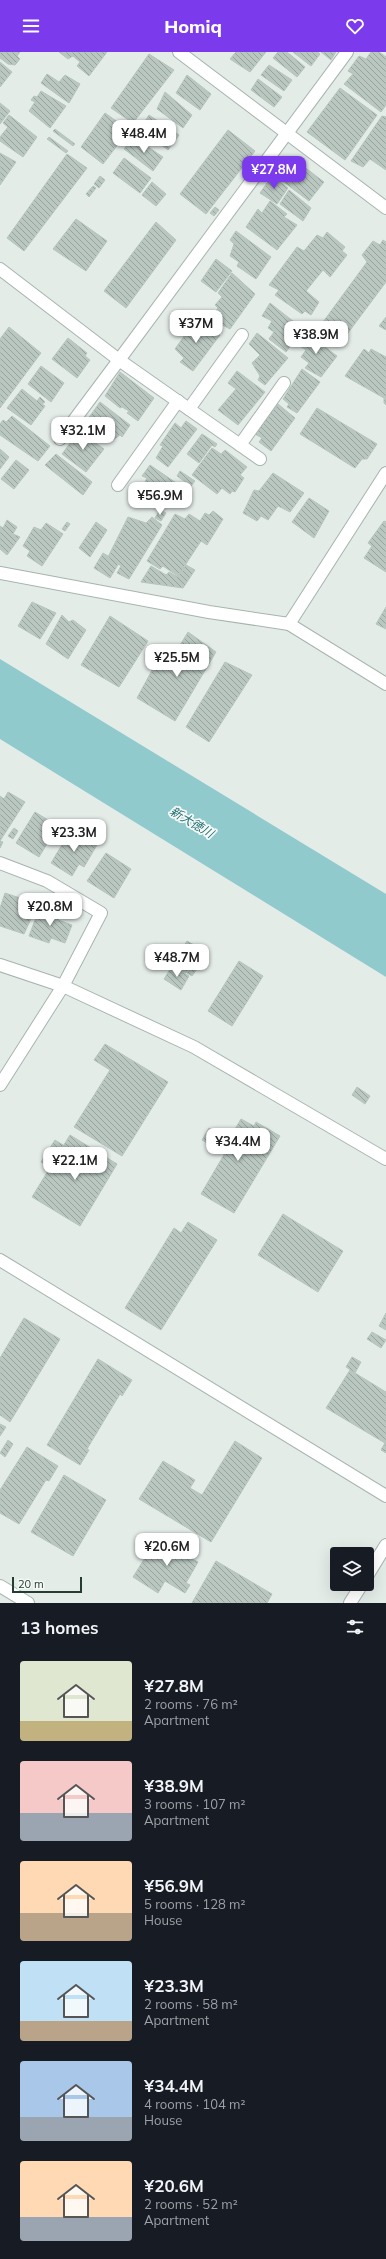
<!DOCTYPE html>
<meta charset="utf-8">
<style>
:root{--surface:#171b24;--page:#242831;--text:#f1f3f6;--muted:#9ea1a6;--accent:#7c3aed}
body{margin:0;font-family:Mulish,"Noto Sans JP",sans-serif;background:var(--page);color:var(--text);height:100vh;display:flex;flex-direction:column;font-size:15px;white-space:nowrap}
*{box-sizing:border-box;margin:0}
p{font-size:13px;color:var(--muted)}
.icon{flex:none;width:22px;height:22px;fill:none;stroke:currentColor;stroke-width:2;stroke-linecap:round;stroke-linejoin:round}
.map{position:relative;height:1551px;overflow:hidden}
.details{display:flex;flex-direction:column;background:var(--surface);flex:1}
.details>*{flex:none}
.tools{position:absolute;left:330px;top:1495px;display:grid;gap:8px}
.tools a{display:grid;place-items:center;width:44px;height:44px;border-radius:4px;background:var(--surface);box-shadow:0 4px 16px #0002;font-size:20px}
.scale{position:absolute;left:12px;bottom:10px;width:70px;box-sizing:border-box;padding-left:4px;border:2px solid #243c34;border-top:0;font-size:11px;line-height:14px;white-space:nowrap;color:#243c34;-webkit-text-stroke:3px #f4f9f6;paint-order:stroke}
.price{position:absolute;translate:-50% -34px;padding:0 9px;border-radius:8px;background:#fff;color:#222;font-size:13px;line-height:26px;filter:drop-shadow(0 1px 2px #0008)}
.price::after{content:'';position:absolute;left:50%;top:24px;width:12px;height:9px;margin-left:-6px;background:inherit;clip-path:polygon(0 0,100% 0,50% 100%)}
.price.current{background:var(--accent);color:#fff}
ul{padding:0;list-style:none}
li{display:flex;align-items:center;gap:12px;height:100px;padding:0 20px}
li span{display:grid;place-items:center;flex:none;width:112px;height:80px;border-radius:4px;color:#555}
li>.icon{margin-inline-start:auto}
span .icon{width:48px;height:48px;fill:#fffc;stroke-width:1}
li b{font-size:17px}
h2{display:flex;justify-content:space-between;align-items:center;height:48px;padding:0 20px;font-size:17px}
header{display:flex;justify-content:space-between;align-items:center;height:52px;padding:0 20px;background:var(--accent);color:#fff;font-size:18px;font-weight:800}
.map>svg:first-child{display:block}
.water{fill:#90cacd}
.building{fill:url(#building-back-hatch);stroke:#b6c5be}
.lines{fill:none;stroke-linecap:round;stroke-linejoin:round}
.minor-casing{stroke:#a7b4ae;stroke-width:14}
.tertiary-casing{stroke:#a7b4ae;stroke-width:14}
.minor{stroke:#fff;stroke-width:12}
.tertiary{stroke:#fff;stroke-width:12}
.labels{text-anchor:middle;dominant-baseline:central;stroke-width:3.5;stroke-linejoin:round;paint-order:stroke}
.water-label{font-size:12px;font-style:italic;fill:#236f74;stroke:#f4f9f6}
</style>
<header><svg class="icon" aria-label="menu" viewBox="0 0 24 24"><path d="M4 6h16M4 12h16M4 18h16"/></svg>Homiq<svg class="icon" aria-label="heart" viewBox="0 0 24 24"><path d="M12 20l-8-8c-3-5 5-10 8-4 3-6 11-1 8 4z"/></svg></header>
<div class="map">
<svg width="386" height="1551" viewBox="0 0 386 1551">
<defs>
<pattern id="building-back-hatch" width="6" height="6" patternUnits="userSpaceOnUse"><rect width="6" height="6" fill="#b9c7c0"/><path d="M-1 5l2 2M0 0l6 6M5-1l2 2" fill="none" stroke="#96a39d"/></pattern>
</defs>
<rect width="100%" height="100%" fill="#e4ece8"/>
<!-- water -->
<polygon class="water" points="0,607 386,842 386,925 0,687"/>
<!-- building -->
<g class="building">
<polygon points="0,0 20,0 17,4 20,7 15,13 8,12 0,6"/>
<polygon points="59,0 107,0 89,24 77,14 80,10 73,4 68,7"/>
<polygon points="236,0 266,0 250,20 230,7"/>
<polygon points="278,0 287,0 305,15 297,25 273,6"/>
<polygon points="293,0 318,0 320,2 311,14"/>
<polygon points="321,0 336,0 331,8"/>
<polygon points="371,0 379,0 386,5 386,53 381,60 344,32 353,22 348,19 359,4 366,7"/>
<polygon points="149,2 174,18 133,71 111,56"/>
<polygon points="0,10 12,20 0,35"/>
<polygon points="269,13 292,28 284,39 261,23"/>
<polygon points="47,22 59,30 65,23 80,32 69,51 41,31"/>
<polygon points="187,23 211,42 200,58 176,41"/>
<polygon points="258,27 282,45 274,55 251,38"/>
<polygon points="340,36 377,63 345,108 307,80"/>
<polygon points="41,39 66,54 50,76 29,59 35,50 31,48 34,44 37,45"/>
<polygon points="165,40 192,63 183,76 157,57"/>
<polygon points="0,51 10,59 0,72"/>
<polygon points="105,61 129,78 103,112 81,95"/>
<polygon points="9,63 37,85 23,105 0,89 0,85 8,75 3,71"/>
<polygon points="149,63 179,83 168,98 140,77"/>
<polygon points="382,64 386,65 386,118 370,107 363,115 351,109"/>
<polygon points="55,77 75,92 73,94 53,79"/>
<polygon points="228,78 255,99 206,162 180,142"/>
<polygon points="49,85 68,99 66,101 47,87"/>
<polygon points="133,85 163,105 153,119 124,97"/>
<polygon points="0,101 16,110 0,133"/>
<polygon points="67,102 87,116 24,199 7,186"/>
<polygon points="290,104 324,130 309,149 277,125"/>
<polygon points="124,106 151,126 140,141 113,121"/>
<polygon points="100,124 105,128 99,136 94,132"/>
<polygon points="272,124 288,136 277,152 260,141"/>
<polygon points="152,130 166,142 156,154 142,143"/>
<polygon points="93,134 96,136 89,145 86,142"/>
<polygon points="289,138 311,156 303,169 280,152"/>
<polygon points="270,149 287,162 284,165 297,173 277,198 246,175 258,157 262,161"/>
<polygon points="215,155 219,158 214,164 210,161"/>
<polygon points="76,167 107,189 86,219 53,197"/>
<polygon points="156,170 176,188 126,256 104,239"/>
<polygon points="236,179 271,205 256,227 237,214 239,210 230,204 234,192 230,188"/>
<polygon points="327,180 345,195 342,199 347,203 330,225 323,218 306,239 319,250 311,263 305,259 302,262 275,243 279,238 269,233 297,195 304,199 317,183 323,186"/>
<polygon points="383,188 386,190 386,230 345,285 323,270 367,210 362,203 373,189 380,193"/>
<polygon points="216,207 232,219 216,240 201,229"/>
<polygon points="232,221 255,242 230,277 211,267 218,256 215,253 222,245 218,241"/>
<polygon points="270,251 303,277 286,300 269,287 274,280 268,276 272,269 262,264"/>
<polygon points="386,265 386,278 379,274"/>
<polygon points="197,266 220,283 193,319 180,310 184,306 175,297"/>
<polygon points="9,275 41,301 0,356 0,287"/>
<polygon points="305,280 337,304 321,325 305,316 309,311 301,305 306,298 297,292"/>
<polygon points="257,281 288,306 265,333 258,328 260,324 252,311 260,303 249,292"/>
<polygon points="68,286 87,301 85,304 90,308 77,326 52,307"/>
<polygon points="364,297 369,301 371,297 386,305 386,353 384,351 384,346 345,324"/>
<polygon points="41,314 64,331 51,350 28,332"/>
<polygon points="302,317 320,330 297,361 287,355 289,352 283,347"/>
<polygon points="237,319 265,340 238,373 218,358 236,337 228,331"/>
<polygon points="120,320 154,346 138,369 127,361 129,359 122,355 120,356 105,344"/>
<polygon points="22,337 37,349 40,345 45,350 42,352 45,354 31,373 7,356"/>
<polygon points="100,350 130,373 122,385 120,383 113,388 85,371"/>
<polygon points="278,352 295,366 271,399 259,390 262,386 255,382"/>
<polygon points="317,356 377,392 367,407 362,407 355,416 300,382"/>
<polygon points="12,364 50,394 38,409 0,383 0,372 3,368 6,370"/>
<polygon points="186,369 197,377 168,415 156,406 163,394 160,393 175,371 181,376"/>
<polygon points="79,379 104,397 86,420 62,402"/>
<polygon points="202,382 217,392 215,395 212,393 199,411 187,402"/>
<polygon points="212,396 221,402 225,398 247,415 240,423 244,426 235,440 232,439 230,442 222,436 217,442 192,423"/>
<polygon points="0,397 9,405 0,417"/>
<polygon points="56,402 92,430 83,443 45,413"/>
<polygon points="16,408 29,418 14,437 1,427"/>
<polygon points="150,413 185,437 181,445 171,438 165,444 160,440 158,445 154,442 152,446 143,440 148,435 144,432 147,426 142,424"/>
<polygon points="180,419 195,429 191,434 177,424"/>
<polygon points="273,421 304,441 290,460 278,454 268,468 261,464 257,469 243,461 254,438 259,439"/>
<polygon points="309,446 329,459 314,486 292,470"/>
<polygon points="160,458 166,461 161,469 155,466"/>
<polygon points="213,459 223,467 207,493 201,489 178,524 163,514 160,517 147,509 175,462 185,467 189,462 200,469 205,461 209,463"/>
<polygon points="128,465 146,471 152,465 162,473 129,527 117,521 121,514 108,505"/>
<polygon points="7,468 17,475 13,482 20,485 7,503 0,497 0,474 3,476"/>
<polygon points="384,469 386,470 386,520 364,506 372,494 368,491"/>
<polygon points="67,470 70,472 65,479 62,477"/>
<polygon points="96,470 107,478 90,505 79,496"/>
<polygon points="46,471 63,482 42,514 27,504 30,499 23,494 34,475 41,478"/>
<polygon points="103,501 119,511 110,526 94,516"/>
<polygon points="186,513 195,518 183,536 141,530 151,514 166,523 169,520 178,525"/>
<polygon points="32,550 56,561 40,587 18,574"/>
<polygon points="386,555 386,577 376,572"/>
<polygon points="62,563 69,570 73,568 86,578 68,607 46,592"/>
<polygon points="110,564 148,589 119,635 81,613"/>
<polygon points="188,580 216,600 175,669 137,646 156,611 165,618"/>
<polygon points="225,610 252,623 209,690 186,675"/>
<polygon points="8,740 25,750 0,789 3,790 0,796 0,744 4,747"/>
<polygon points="35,760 58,774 39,805 16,791"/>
<polygon points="14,776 18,779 13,787 8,784"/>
<polygon points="71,778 97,793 84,815 79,812 72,824 51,811"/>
<polygon points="106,801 131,817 114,846 87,829"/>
<polygon points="5,841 29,849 27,857 34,860 24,882 0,874 0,856"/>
<polygon points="40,855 61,862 58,868 72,873 65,891 51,886 49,891 29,884"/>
<polygon points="187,889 194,893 184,909 177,905"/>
<polygon points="177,906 190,914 186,921 173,913"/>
<polygon points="239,909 263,924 232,974 208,959"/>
<polygon points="194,910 199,914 192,924 187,921"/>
<polygon points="172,914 189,924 181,938 164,927"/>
<polygon points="105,992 168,1030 122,1104 74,1075 110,1018 94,1008"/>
<polygon points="357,1035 370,1044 365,1052 352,1043"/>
<polygon points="241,1067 254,1074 256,1070 280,1084 234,1161 201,1142 225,1101 202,1088 209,1076 229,1087"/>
<polygon points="70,1083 117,1112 80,1174 32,1145"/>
<polygon points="55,1088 63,1093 50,1115 41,1110"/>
<polygon points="283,1162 343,1199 318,1240 258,1203"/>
<polygon points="188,1170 217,1188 161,1278 125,1256 174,1176 181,1181"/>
<polygon points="386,1261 386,1278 379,1274"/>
<polygon points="24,1266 60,1287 10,1370 0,1363 0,1306"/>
<polygon points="372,1280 386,1288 381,1296 367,1287"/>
<polygon points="352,1305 361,1310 355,1321 346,1315"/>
<polygon points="98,1307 132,1328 122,1344 120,1342 87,1397 89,1398 80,1413 47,1393"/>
<polygon points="350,1318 386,1340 386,1401 381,1398 385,1391 326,1356"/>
<polygon points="0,1372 6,1375 0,1384"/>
<polygon points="8,1388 13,1392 5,1405 0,1401"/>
<polygon points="235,1389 262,1406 211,1490 139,1447 163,1409 195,1428 190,1436 202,1443"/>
<polygon points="27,1395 58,1414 49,1429 46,1428 19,1472 0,1461 0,1438"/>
<polygon points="64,1423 106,1448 73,1504 31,1480"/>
<polygon points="164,1484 194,1502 192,1507 198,1510 186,1531 190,1533 185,1541 165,1529 158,1541 133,1525 153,1493 157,1496"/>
<polygon points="216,1509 272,1542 267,1551 192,1551"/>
</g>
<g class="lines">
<!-- minor casing -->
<g class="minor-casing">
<g id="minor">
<polyline points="179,0 386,156"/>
<polyline points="0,217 119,308 347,0"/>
<polyline points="189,357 242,283"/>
<polyline points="60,387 119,308 260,407"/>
<polyline points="240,393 284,331"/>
<polyline points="118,433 178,349"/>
<polyline points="0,521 209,560 289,572 386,632"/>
<polyline points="289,572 386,421"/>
<polyline points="0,811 47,829 101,861 63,934 0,1033"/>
<polyline points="0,1208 386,1444"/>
<polyline points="0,1534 28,1551"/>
</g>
</g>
<!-- tertiary casing -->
<g class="tertiary-casing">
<g id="tertiary">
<polyline points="0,913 63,934 194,995 386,1107"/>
<polyline points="367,1524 386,1493"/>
<polyline points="350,1551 362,1532"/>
</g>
</g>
<!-- minor -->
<use href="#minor" class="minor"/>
<!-- tertiary -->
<use href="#tertiary" class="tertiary"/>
</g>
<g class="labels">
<!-- water labels -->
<g class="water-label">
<text transform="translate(192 770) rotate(31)">新大徳川</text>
</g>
</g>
</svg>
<div class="tools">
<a><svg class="icon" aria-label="layers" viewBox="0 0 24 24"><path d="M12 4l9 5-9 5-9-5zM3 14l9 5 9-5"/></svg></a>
</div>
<div class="scale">20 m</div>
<b class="price" style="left:144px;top:102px">¥48.4M</b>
<b class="price current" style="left:274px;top:138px">¥27.8M</b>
<b class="price" style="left:196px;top:292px">¥37M</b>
<b class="price" style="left:316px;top:303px">¥38.9M</b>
<b class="price" style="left:83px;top:399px">¥32.1M</b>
<b class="price" style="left:160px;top:464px">¥56.9M</b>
<b class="price" style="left:177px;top:626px">¥25.5M</b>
<b class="price" style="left:74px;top:801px">¥23.3M</b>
<b class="price" style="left:50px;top:875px">¥20.8M</b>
<b class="price" style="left:177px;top:926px">¥48.7M</b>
<b class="price" style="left:238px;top:1110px">¥34.4M</b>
<b class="price" style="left:75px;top:1129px">¥22.1M</b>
<b class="price" style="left:167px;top:1515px">¥20.6M</b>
</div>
<section class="details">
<h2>13 homes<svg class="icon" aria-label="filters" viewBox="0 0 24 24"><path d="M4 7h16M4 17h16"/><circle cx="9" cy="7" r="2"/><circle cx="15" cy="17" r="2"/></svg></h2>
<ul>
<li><span style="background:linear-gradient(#dfe7d0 75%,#c2b280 0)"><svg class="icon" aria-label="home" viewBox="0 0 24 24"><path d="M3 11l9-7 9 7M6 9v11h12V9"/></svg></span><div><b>¥27.8M</b><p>2 rooms · 76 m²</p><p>Apartment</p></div></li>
<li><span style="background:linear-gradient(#f6c9c9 65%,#9aa5b1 0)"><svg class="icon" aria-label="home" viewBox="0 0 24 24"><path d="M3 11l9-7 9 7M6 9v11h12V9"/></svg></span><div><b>¥38.9M</b><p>3 rooms · 107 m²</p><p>Apartment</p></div></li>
<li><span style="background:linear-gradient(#ffd9b3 65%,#b9a48a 0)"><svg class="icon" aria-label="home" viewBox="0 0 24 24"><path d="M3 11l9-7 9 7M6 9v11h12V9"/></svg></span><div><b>¥56.9M</b><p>5 rooms · 128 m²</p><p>House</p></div></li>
<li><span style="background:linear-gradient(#bfe0f5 75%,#b9a48a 0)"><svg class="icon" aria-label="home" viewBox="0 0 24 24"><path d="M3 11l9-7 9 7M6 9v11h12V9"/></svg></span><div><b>¥23.3M</b><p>2 rooms · 58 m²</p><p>Apartment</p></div></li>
<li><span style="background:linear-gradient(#a9c7e8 70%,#9aa5b1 0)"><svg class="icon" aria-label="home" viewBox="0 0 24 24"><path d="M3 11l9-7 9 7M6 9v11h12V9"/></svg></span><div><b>¥34.4M</b><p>4 rooms · 104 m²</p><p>House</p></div></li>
<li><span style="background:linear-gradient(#ffd9b3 70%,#9aa5b1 0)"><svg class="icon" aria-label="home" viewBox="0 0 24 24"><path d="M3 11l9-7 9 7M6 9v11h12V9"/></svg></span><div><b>¥20.6M</b><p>2 rooms · 52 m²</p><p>Apartment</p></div></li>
</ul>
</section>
